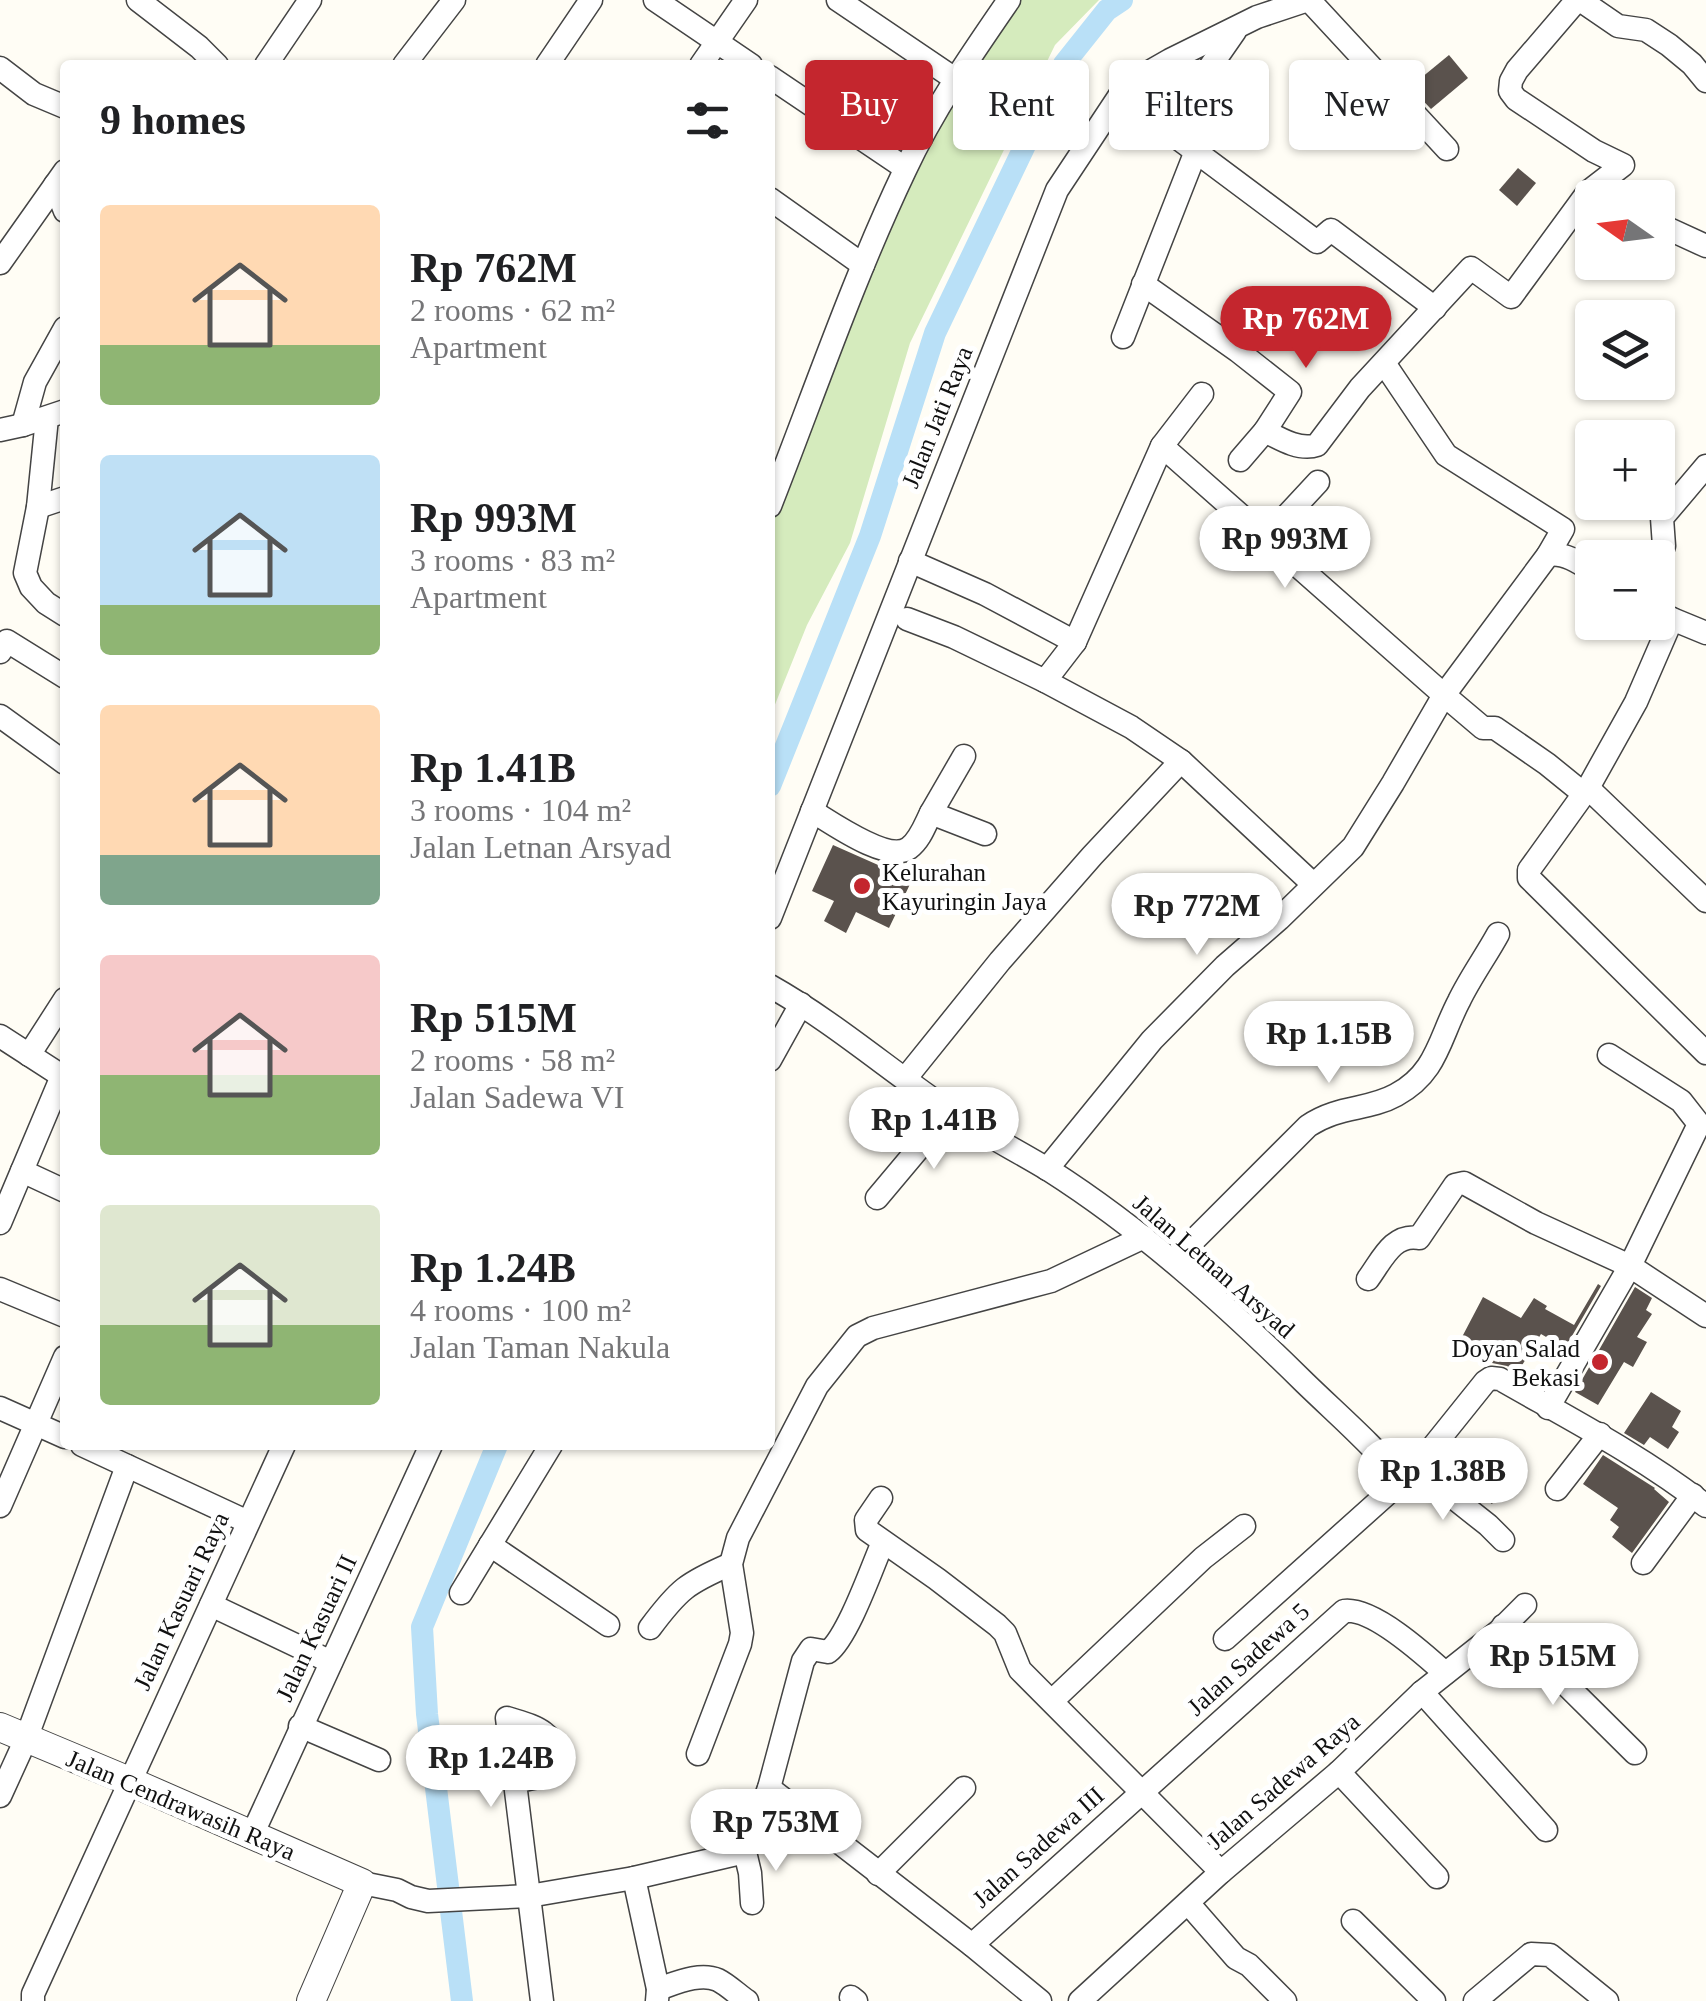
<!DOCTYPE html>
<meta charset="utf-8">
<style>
:root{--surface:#fff;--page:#f6f6f6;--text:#202124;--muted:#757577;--accent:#c4262e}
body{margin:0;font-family:Georgia,serif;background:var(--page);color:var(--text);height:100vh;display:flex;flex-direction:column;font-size:38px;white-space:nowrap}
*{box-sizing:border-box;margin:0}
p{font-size:32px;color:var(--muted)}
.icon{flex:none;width:55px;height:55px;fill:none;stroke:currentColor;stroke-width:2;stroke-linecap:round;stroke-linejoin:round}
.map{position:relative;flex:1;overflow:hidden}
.drawer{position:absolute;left:60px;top:60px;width:715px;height:1390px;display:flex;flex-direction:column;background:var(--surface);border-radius:10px;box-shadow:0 2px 8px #0004}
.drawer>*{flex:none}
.guide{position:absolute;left:805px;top:60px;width:750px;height:90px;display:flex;gap:20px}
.needle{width:65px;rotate:284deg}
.controls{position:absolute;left:1575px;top:180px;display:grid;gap:20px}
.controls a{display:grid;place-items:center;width:100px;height:100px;border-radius:10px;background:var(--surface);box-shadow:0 2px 8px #0004;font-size:50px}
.price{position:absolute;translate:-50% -85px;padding:0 22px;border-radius:35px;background:#fff;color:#222;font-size:32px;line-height:65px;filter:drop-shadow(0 2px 5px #0008)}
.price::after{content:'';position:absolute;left:50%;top:60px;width:30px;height:22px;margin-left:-15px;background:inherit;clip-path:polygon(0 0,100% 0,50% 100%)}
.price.current{background:var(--accent);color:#fff}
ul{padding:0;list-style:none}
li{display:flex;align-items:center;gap:30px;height:250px;padding:0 40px}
li span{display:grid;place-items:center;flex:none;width:280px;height:200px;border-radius:10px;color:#555}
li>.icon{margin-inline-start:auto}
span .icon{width:120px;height:120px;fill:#fffc;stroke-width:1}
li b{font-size:42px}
h2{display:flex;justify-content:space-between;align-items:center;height:120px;padding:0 40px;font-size:42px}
.chip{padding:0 35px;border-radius:10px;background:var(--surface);box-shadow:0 2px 8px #0004;font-size:35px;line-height:90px}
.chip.current{background:var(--accent);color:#fff}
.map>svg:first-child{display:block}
.green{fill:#d5ebbd}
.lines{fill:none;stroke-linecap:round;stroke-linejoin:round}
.canal{stroke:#b9e0f7;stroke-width:22}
.building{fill:#5a524d}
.minor-casing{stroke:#444;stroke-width:25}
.tertiary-casing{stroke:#444;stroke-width:30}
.minor{stroke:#fff;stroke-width:22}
.tertiary{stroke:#fff;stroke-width:28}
.poi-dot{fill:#c4262e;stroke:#fff;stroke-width:4}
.labels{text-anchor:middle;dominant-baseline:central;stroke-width:10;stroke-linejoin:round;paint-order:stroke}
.street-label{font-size:25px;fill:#111;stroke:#fff}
.poi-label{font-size:25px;fill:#111;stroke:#fff;text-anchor:start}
</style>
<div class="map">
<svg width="1706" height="2001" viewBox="0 0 1706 2001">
<rect width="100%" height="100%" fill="#fffdf5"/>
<!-- green -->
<polygon class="green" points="1012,0 1099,0 1055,45 910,343 850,543 807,625 770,717 770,521 872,255 915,159"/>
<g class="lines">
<!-- canal -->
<g class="canal">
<polyline points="770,786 870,536 935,333 1064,64 1107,10 1122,0"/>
<polyline points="462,2001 427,1714 422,1627 497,1445"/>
</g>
</g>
<!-- building -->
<g class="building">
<polygon points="1449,55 1468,78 1431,109 1410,87"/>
<polygon points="1518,168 1536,183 1517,206 1499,190"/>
<polygon points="833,845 912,880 889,928 856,912 846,933 824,921 834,901 812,891"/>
<polygon points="1598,1284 1601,1286 1565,1348 1541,1334 1518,1372 1507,1366 1492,1363 1497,1356 1462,1337 1483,1297 1521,1318 1534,1298 1547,1306 1545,1309 1574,1325"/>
<polygon points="1635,1287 1652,1298 1646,1310 1652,1314 1637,1337 1647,1342 1633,1367 1624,1362 1598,1405 1575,1392"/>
<polygon points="1651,1392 1681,1411 1672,1427 1679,1432 1668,1449 1650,1437 1644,1445 1624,1433"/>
<polygon points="1489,1440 1517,1460 1499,1486 1503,1488 1492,1504 1462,1483"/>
<polygon points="1603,1455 1655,1488 1654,1489 1669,1502 1632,1553 1612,1537 1619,1527 1610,1520 1618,1508 1583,1484"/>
</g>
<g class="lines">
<!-- minor casing -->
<g class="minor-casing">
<g id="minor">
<polyline points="138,0 199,47 217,65"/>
<polyline points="655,0 751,65"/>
<polyline points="838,0 955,79"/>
<polyline points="1309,0 1447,149"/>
<polyline points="1580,0 1618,26 1646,30 1669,45 1692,64 1706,81"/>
<polyline points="266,65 310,0"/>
<polyline points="404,65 454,0"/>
<polyline points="547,65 591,0"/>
<polyline points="701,65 746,0"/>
<polyline points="0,68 34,94 65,107"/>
<polyline points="770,77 905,168"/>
<polyline points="1120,95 1317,242 1331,230 1435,308"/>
<polyline points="1167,129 1235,31"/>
<polyline points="55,185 65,211"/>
<polyline points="770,199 863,265"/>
<polyline points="1658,224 1706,246"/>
<polyline points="0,263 65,171"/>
<path d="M1143,284L1238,351L1290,392L1265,431C1280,439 1300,451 1317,445L1360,388L1471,268L1511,297L1588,192L1623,165L1594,151L1516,99L1510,91L1511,81L1517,70L1577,0"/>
<polyline points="1123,337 1196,151"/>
<polyline points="47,418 38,507 25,573 31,587 46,603 65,615"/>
<polyline points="23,425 35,382 65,328"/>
<polyline points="0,430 23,425 65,411"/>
<polyline points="1162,446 1444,695 1483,728 1495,728 1547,764 1584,794"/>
<polyline points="1240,460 1265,431"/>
<path d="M770,506C814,394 853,279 905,170C933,110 971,55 1009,0"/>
<polyline points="38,507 65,498"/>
<polyline points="1266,538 1318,482"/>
<path d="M1548,555C1564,552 1580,563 1592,571"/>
<polyline points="1658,560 1664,546 1662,518 1706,466"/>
<polyline points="910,561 985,594 1075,642"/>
<polyline points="1658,611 1672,619 1706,633"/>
<polyline points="907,619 954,637 1045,681 1131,727 1181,761 1313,884"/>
<polyline points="1672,619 1636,702 1588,788 1537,859 1529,870 1529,878 1706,1053"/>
<polyline points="0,652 7,641 65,677"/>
<polyline points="1045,681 1075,642 1162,446 1202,394"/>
<polyline points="0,716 65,763"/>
<polyline points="1588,788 1706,901"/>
<path d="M812,811C832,823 888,863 909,848C920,840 925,825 931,813L985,834"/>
<polyline points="931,813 964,756"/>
<polyline points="770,918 1057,190 1120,95 1142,76 1170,60 1257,17 1308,0"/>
<path d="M770,986C834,1022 890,1071 951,1112C982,1133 1016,1150 1049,1170C1143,1230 1226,1305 1305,1383C1338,1415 1373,1445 1402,1480"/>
<polyline points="0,1036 65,1078"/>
<polyline points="29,1055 65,999"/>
<polyline points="770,1060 801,1004"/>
<polyline points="905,1079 1000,961 1092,856 1181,761"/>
<polyline points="1047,1169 1152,1040 1225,966 1279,919 1353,847 1393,783 1444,695 1548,555 1563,529 1446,455 1384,363"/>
<polyline points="22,1171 65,1191"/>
<polyline points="877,1198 950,1111"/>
<polyline points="0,1223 62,1076"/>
<path d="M1173,1261L1308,1126C1339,1105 1367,1111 1396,1095C1437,1073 1439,1039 1459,1001C1470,978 1486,956 1498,934"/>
<path d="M1368,1279C1382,1260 1393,1233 1419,1238L1455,1185L1464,1183L1536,1223L1630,1266L1706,1316"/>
<polyline points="0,1289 65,1316"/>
<polyline points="0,1408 65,1437"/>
<polyline points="1548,1408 1630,1266 1699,1124 1681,1101 1609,1055"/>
<polyline points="82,1445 248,1522"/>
<polyline points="1416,1468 1488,1525 1503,1540"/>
<polyline points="1557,1489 1600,1434"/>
<polyline points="881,1498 866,1520 867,1530 937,1579 997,1625 1005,1633 1020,1670 1221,1872"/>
<polyline points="0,1506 65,1357"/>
<polyline points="490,1545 608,1625"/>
<polyline points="1643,1563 1693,1495"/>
<polyline points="461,1593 551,1445"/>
<polyline points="211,1605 331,1662"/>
<polyline points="1503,1626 1522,1641 1635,1753"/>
<path d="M650,1628C679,1589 687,1583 731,1564"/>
<path d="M1225,1639L1416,1468L1485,1382L1491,1378L1500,1379C1570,1419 1642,1456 1706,1506"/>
<polyline points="1422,1692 1546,1830"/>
<polyline points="1053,1700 1203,1558 1244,1526"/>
<polyline points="300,1726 379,1760"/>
<polyline points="698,1754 740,1644 742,1633 731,1564 738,1538 817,1386 857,1336 873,1328 1051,1281 1144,1237"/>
<polyline points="1339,1772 1437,1877"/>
<path d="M514,1782C522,1780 531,1779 538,1777C558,1769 562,1747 544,1733C534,1725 519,1722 507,1718C518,1812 531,1907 542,2001"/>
<polyline points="769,1788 972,1945 1040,2001"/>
<polyline points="0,1796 26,1739 127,1466"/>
<polyline points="252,1835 431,1445"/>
<path d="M745,1852L769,1788L803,1661L811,1649L828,1652C848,1637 872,1567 883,1542"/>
<polyline points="745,1852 750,1873 752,1903"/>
<polyline points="878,1874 964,1788"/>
<polyline points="634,1878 658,1989 657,2001"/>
<polyline points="362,1883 397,1890 411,1897 428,1901 529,1896 634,1878 745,1852"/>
<polyline points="1188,1903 1236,1958 1249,1965 1285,2001"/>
<polyline points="1353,1921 1434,2001"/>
<path d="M972,1945L1344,1611C1372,1607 1424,1654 1445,1673"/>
<path d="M658,1989C676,1983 700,1972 718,1980C728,1985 738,1995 747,2001"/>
<polyline points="851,1997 856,2001"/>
<polyline points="33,2001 33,1994 284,1445"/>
<polyline points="1080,2001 1221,1872 1339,1772 1422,1692 1499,1631 1525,1605"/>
<polyline points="1475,2001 1531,1954 1550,1955 1607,2001"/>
</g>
</g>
<!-- tertiary casing -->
<g class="tertiary-casing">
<polyline id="tertiary" points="0,1727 129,1781 362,1883 311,2001"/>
</g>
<!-- minor -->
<use href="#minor" class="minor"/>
<!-- tertiary -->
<use href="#tertiary" class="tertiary"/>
</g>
<!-- markers -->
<g class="poi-dot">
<circle cx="862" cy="886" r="10"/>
<circle cx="1600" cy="1362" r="10"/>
</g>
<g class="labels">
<!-- street labels -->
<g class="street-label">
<text transform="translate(937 417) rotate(-68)">Jalan Jati Raya</text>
<text transform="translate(1214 1266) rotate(41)">Jalan Letnan Arsyad</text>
<text transform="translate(181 1601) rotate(-65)">Jalan Kasuari Raya</text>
<text transform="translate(316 1628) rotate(-65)">Jalan Kasuari II</text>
<text transform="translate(1248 1659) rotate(-42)">Jalan Sadewa 5</text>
<text transform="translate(1283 1781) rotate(-41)">Jalan Sadewa Raya</text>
<text transform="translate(181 1805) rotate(23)">Jalan Cendrawasih Raya</text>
<text transform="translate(1038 1847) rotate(-42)">Jalan Sadewa III</text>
</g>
<!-- poi labels -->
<g class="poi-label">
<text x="882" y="872">Kelurahan<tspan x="882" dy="29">Kayuringin Jaya</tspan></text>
<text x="1580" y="1348" text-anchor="end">Doyan Salad<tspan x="1580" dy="29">Bekasi</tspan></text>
</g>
</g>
</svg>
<div class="controls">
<a><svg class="needle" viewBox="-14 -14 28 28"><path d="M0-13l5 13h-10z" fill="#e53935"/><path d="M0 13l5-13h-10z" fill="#757577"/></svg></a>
<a><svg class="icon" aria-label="layers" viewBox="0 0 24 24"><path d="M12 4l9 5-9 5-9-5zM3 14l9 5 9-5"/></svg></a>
<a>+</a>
<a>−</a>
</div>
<b class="price current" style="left:1306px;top:371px">Rp 762M</b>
<b class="price" style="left:1285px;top:591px">Rp 993M</b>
<b class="price" style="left:1197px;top:958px">Rp 772M</b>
<b class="price" style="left:1329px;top:1086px">Rp 1.15B</b>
<b class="price" style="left:934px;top:1172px">Rp 1.41B</b>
<b class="price" style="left:1443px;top:1523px">Rp 1.38B</b>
<b class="price" style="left:1553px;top:1708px">Rp 515M</b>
<b class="price" style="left:491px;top:1810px">Rp 1.24B</b>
<b class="price" style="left:776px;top:1874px">Rp 753M</b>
<div class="guide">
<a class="chip current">Buy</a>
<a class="chip">Rent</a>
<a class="chip">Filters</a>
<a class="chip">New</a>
</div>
<section class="drawer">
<h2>9 homes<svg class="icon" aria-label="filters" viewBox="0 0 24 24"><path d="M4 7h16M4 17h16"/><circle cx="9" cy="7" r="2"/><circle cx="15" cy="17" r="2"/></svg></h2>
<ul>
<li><span style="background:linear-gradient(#ffd9b3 70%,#8fb573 0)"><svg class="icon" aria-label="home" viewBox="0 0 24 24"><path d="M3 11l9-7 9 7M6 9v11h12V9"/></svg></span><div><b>Rp 762M</b><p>2 rooms · 62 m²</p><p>Apartment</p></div></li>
<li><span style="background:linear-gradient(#bfe0f5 75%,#8fb573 0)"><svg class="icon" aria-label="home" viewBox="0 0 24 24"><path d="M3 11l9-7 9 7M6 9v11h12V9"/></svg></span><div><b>Rp 993M</b><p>3 rooms · 83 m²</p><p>Apartment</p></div></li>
<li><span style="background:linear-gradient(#ffd9b3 75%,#7fa58c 0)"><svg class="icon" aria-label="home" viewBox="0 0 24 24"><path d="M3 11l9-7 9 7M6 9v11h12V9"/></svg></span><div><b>Rp 1.41B</b><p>3 rooms · 104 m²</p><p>Jalan Letnan Arsyad</p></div></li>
<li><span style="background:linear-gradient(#f6c9c9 60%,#8fb573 0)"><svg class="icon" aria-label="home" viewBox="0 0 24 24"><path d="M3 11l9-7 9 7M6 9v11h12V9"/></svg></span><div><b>Rp 515M</b><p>2 rooms · 58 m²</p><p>Jalan Sadewa VI</p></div></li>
<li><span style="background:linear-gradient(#dfe7d0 60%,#8fb573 0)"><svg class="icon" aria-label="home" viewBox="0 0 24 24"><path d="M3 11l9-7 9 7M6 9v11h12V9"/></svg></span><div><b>Rp 1.24B</b><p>4 rooms · 100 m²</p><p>Jalan Taman Nakula</p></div></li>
</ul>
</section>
</div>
